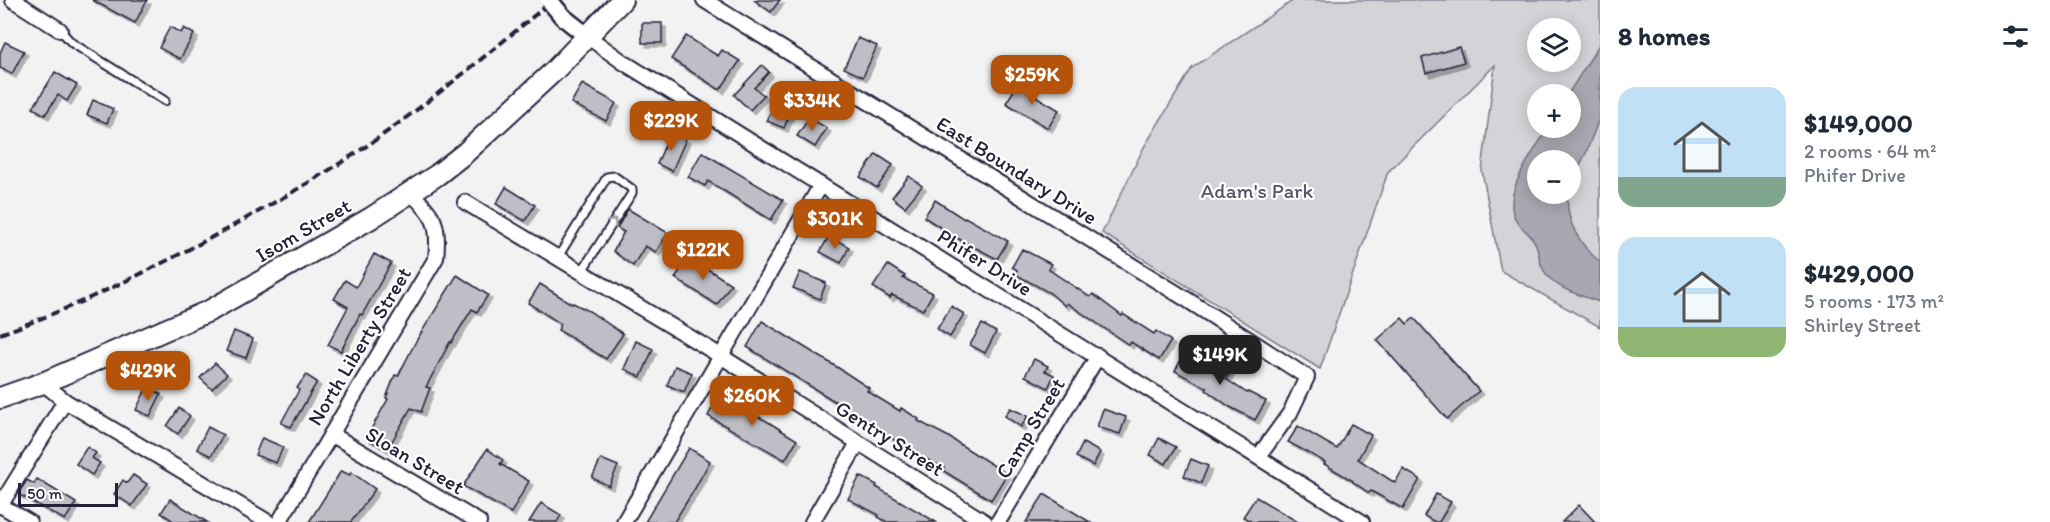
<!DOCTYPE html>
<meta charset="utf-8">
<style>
:root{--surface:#fff;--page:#f2f2f3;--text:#1f2937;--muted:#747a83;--accent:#b45309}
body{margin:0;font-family:Itim,sans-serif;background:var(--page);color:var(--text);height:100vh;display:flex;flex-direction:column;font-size:22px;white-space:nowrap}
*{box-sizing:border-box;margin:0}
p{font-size:20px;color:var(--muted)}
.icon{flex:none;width:33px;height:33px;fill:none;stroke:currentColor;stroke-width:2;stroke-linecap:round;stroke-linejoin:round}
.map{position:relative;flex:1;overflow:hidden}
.drawer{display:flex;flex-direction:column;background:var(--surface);width:450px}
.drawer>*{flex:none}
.buttons{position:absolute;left:1527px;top:18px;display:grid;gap:12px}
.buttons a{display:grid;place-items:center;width:54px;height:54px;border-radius:50%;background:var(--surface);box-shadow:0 3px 15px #0003;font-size:30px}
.scale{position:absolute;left:18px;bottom:15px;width:100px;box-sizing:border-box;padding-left:6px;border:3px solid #22223b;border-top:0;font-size:16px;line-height:21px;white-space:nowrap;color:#22223b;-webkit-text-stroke:4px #fff;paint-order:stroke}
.price{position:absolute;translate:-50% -51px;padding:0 14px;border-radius:12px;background:var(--accent);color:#fff;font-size:20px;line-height:39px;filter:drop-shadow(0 2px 3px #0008)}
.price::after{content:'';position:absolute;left:50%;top:36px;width:18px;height:14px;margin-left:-9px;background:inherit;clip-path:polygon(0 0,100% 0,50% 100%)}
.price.selected{background:#222;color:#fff}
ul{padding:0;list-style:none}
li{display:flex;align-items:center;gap:18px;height:150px;padding:0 18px}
li span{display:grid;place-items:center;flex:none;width:168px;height:120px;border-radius:18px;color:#555}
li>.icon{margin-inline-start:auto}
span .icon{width:72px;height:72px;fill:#fffc;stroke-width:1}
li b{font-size:26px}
h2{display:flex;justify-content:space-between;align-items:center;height:72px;padding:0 18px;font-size:26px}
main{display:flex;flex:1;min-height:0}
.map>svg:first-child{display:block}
.green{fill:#d3d3d8;stroke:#7a7a8a;stroke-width:1.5;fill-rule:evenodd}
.water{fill:#a8a8b2;stroke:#727282;stroke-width:1.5}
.building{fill:#bebec6;stroke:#22223b;stroke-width:1.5;filter:url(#shadow)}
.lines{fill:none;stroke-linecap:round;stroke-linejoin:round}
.service-casing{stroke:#22223b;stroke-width:11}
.minor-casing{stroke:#22223b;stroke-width:18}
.tertiary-casing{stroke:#22223b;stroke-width:21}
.secondary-casing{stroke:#22223b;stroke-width:24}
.service{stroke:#fff;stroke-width:7}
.minor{stroke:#fff;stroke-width:14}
.tertiary{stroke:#fff;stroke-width:16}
.secondary{stroke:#fff;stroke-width:20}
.rail{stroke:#22223b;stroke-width:4;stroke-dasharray:9 4.5;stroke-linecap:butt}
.tertiary-bridge-casing{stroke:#22223b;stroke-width:21;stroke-linecap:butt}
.tertiary-bridge{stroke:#fff;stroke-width:16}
.oneway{stroke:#9c9ca7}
.labels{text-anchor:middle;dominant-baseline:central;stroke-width:4.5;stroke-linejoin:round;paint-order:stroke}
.street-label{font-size:21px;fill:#22223b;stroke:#fff}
.park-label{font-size:21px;fill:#57576a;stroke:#fff}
</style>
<main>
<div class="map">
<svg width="1600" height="522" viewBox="0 0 1600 522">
<defs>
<filter id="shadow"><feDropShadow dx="4" dy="4" stdDeviation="0" flood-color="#0004"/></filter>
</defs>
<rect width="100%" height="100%" fill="#f2f2f3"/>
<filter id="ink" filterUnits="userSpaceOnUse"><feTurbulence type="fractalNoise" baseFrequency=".0167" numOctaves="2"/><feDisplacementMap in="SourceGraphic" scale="12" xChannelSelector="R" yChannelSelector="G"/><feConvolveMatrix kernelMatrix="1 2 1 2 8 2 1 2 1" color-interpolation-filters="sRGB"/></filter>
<g filter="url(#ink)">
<!-- green -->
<path class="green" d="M1294,0H1600V327L1501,271L1482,171L1495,65L1388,172L1320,369L1102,233L1144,147L1192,68ZM1538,28H1570V62H1538ZM1538,94H1570V128H1538ZM1538,160H1570V194H1538Z"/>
<!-- water -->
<path class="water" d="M1600,43V116L1586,153L1571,184L1570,160H1538V194H1568C1565,220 1579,245 1600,262V302C1579,295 1552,289 1542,267C1539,260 1539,252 1536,245C1533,235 1521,229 1516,220C1500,193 1535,151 1548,128H1570V94H1568Z"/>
<!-- building -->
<g class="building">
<polygon points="92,0 147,0 135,23"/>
<polygon points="754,0 780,0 771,12"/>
<rect x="642" y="23" width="20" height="20"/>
<polygon points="170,27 181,33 184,28 194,34 180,59 159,48"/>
<polygon points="686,36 718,56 722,50 740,61 720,90 671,59"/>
<polygon points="858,38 877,46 863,77 844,68"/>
<polygon points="5,42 24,51 12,74 0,68 0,53"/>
<polygon points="1459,47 1464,62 1426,73 1422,58"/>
<polygon points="762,65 769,72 754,88 764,95 750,110 734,95"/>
<polygon points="55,72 77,85 67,101 58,95 45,115 33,108"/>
<polygon points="582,84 616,103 606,121 571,103"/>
<polygon points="1017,85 1059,110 1048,128 1006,103"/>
<polygon points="777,97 794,104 784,128 767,121"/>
<polygon points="93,100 113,109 107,123 87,115"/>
<polygon points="809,118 827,128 815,147 797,136"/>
<polygon points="670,133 686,139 672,171 657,164"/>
<polygon points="702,152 783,200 771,220 708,181 705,186 688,177"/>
<polygon points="876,154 893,165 877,188 860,177"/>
<polygon points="909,176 922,186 905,207 892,197"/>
<polygon points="506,187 535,205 525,221 496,204"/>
<polygon points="935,200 964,219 965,217 1008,241 997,259 955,237 924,217"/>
<polygon points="628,209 668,233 656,252 645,246 633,266 613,251 624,232 617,228"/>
<polygon points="829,236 849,247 841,263 820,252"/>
<polygon points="1022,249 1051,264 1048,269 1090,297 1093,294 1122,316 1123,314 1154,334 1156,331 1171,341 1159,360 1131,342 1129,345 1067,303 1065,306 1050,293 1015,274 1017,270 1012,267"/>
<polygon points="374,254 391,263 362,315 360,314 341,351 328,345 348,307 334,299 345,280 356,287"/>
<polygon points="689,257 731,284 717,305 675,278"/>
<polygon points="888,265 905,276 903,278 933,293 923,310 892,295 890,298 873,287"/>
<polygon points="800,272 826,283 820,299 793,288"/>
<polygon points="457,275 488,295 477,312 472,309 451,343 450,342 426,387 430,388 421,412 411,408 387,450 366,438 388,399 386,398 395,375 398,376 416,341"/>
<polygon points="540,284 572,304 573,303 589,311 623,334 606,359 558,330 561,324 528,303"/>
<polygon points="951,306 964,314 950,337 937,329"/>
<polygon points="1402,318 1407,324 1414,318 1479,391 1447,419 1377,340"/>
<polygon points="762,321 840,369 869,388 867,391 900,411 901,408 919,419 918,421 947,436 1007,474 991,500 942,470 944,468 914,453 885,434 886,433 747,347"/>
<polygon points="982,324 996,332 985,353 970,345"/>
<polygon points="234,331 253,339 246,358 226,351"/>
<polygon points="636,341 653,349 641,377 624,369"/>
<polygon points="1185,352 1219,370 1223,365 1231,371 1226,379 1247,393 1248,392 1266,401 1255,420 1230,407 1206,390 1207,388 1175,371"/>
<polygon points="1034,359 1048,366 1045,371 1054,375 1048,388 1025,376"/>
<polygon points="215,363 227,374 212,389 200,378"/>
<polygon points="675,366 692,373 684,392 667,385"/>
<polygon points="306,375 317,382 291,427 281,423 299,390 297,388"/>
<polygon points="147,387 161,394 150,416 136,410"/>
<polygon points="720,393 737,403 736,406 765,420 797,440 785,460 708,416"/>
<polygon points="179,408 190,416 178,434 167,426"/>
<polygon points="1010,408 1028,416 1021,427 1005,416"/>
<polygon points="1103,409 1126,417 1120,434 1097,427"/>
<polygon points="1351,424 1371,435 1358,459 1395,483 1403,469 1420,479 1403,509 1371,491 1369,493 1353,482 1353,481 1324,464 1325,462 1288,442 1298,426 1337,449"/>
<polygon points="208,427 223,435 211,456 197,449"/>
<polygon points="262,438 283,447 276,463 255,455"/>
<polygon points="1159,438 1176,447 1166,464 1150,455"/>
<polygon points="1083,443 1100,452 1093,466 1076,457"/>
<polygon points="87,447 96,453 92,458 100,463 92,475 76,464"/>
<polygon points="689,448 710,461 694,490 674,522 645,522"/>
<polygon points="487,449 503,460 500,464 529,481 511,513 463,486"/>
<polygon points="601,459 618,466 609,486 592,478"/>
<polygon points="1191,459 1208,466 1201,483 1184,476"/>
<polygon points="341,471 350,475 351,472 375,489 351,522 309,522"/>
<polygon points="133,475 147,484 132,506 114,494 123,480 127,483"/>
<polygon points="860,476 877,485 876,487 936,522 887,522 878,517 879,515 848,499"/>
<polygon points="37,479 76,503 65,520 18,494 27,480 34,484"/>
<polygon points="1044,494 1090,522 1026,522"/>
<polygon points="1436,494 1451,502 1439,522 1435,522 1424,516"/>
<polygon points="1256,497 1298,522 1252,522 1243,517"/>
<polygon points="170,499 207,522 175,522 161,513"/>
<polygon points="541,503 561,515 557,522 529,522"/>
<polygon points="1579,505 1595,522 1562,522"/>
</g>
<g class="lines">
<!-- service casing -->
<g class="service-casing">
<g id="service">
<polyline points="60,30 72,43 165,101"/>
<polyline points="558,257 607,177 614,176 632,189 632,193 582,271"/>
</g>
</g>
<!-- minor casing -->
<g class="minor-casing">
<g id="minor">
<polyline points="13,0 60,30"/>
<polyline points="704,0 1186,299 1307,377 1290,413 1259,456"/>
<polyline points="587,36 623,62 1362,522"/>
<polyline points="465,202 711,350 985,522"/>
<polyline points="43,383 65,401 268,522"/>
<polyline points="331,434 479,522"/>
<polyline points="0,505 29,522"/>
<polyline points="0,506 65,401"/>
<path d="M279,522L436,258C440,222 434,216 410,192"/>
<polyline points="624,522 821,185"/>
<polyline points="812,522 858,443"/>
<polyline points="998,522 1098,356"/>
</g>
</g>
<!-- tertiary casing -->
<g class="tertiary-casing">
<polyline id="tertiary" points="563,17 587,36"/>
</g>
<!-- secondary casing -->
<g class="secondary-casing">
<polyline id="secondary" points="0,398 43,383 211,310 371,218 437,175 465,153 554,71 622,0"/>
</g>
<!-- service -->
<use href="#service" class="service"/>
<!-- minor -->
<use href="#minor" class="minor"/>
<!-- tertiary -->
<use href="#tertiary" class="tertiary"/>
<!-- secondary -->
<use href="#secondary" class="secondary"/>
<!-- rail -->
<path class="rail" d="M0,334C79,306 153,269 227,229C276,202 324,175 371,143C434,99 494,49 553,0"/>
<!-- tertiary-bridge casing -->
<g class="tertiary-bridge-casing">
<polyline id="tertiary-bridge" points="549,0 563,17"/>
</g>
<!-- tertiary-bridge -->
<use href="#tertiary-bridge" class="tertiary-bridge"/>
</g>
<!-- one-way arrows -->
<defs><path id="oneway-chevron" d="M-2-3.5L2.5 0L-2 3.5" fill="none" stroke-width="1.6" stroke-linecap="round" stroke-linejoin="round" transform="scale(1.5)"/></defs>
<use class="oneway" href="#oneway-chevron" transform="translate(613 222) rotate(-57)"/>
</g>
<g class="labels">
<!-- street labels -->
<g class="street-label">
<text transform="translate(1017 170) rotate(32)">East Boundary Drive</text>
<text transform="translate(303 230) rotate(-30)">Isom Street</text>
<text transform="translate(985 262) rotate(32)">Phifer Drive</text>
<text transform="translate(359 346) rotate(-59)">North Liberty Street</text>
<text transform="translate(1030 428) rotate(-59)">Camp Street</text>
<text transform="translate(890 438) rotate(32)">Gentry Street</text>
<text transform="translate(415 460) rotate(31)">Sloan Street</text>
</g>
<!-- park labels -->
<g class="park-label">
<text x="1257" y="190">Adam's Park</text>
</g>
</g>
</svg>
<div class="buttons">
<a><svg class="icon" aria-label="layers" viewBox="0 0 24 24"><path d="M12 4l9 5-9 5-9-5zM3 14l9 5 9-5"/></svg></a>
<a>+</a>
<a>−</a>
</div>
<div class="scale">50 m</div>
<b class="price" style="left:1032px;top:106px">$259K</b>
<b class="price" style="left:812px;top:132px">$334K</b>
<b class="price" style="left:671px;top:152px">$229K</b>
<b class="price" style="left:835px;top:250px">$301K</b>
<b class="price" style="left:703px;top:281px">$122K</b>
<b class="price selected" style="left:1220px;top:386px">$149K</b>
<b class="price" style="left:148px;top:402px">$429K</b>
<b class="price" style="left:752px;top:427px">$260K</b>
</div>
<section class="drawer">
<h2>8 homes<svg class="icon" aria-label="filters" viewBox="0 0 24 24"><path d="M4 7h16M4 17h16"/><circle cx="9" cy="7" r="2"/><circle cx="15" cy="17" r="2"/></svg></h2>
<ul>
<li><span style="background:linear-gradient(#bfe0f5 75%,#7fa58c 0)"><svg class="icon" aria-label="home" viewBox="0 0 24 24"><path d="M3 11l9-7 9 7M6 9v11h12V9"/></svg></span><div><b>$149,000</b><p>2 rooms · 64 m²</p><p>Phifer Drive</p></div></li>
<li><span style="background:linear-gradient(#bfe0f5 75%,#8fb573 0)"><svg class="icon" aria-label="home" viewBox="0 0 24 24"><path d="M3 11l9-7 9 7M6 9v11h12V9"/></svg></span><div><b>$429,000</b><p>5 rooms · 173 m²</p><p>Shirley Street</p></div></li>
</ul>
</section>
</main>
